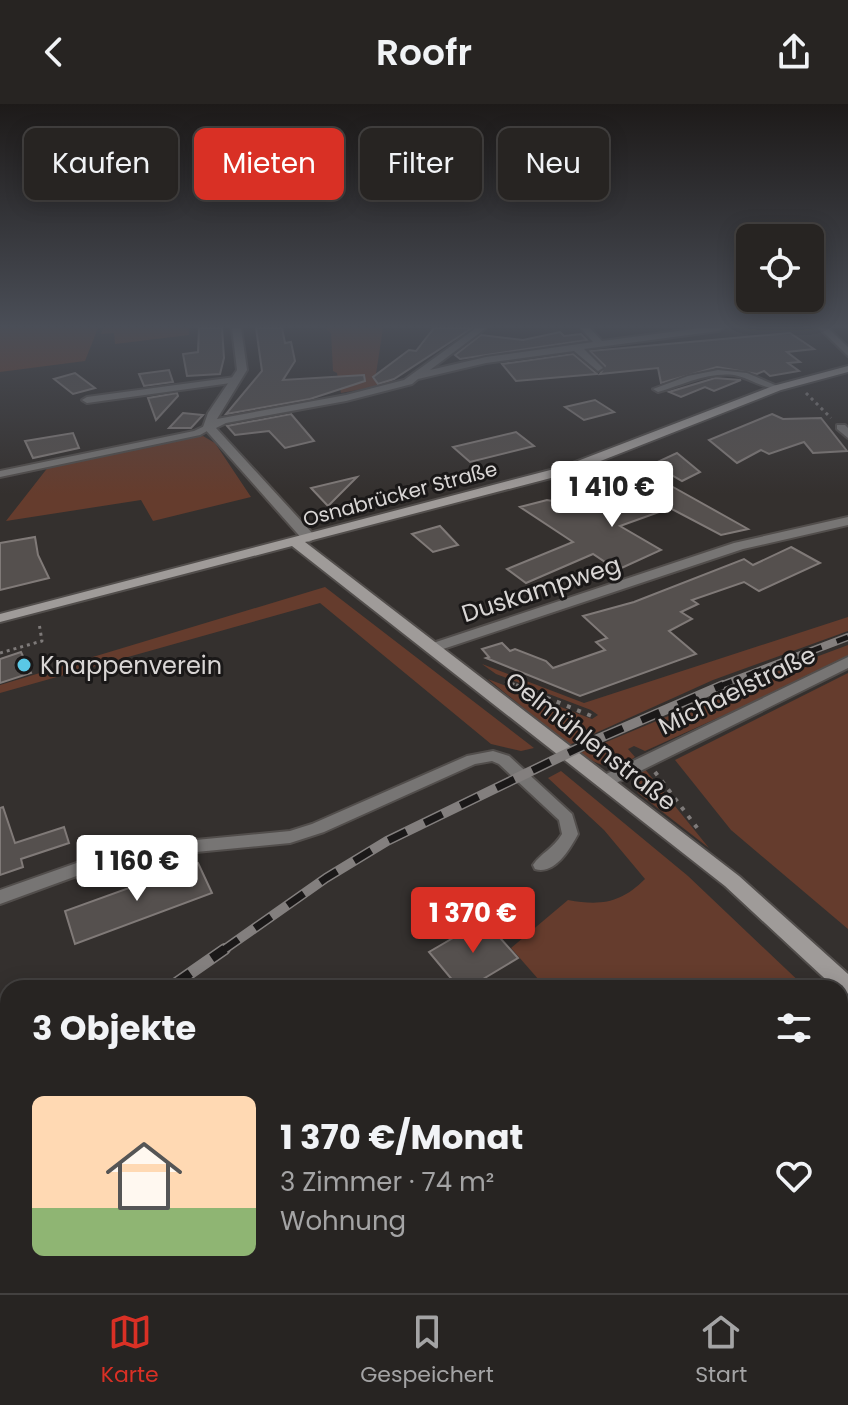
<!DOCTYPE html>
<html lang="de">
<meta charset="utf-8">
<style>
:root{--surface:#272422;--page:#2f2c2a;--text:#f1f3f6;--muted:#a4a4a5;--line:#434140;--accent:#d93025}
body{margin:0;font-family:Poppins,sans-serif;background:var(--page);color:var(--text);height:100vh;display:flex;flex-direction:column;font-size:30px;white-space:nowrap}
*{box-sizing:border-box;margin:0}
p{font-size:26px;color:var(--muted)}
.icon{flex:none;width:44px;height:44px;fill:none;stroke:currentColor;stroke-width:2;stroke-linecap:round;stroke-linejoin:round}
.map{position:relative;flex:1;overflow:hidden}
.drawer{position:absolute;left:0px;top:876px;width:848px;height:314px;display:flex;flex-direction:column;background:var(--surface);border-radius:24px 24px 0 0;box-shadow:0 4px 20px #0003,0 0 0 2px var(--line)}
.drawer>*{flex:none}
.hud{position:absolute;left:24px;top:24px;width:800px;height:72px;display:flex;gap:16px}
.buttons{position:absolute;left:736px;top:120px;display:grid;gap:16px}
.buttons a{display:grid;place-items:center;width:88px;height:88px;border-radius:12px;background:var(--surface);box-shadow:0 4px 20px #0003,0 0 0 2px var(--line);font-size:40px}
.price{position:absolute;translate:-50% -68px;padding:0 18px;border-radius:8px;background:#fff;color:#222;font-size:26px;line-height:52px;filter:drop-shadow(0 2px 4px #0008)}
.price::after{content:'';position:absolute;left:50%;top:48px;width:24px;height:18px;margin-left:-12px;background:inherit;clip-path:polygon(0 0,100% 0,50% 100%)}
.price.current{background:var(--accent);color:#fff}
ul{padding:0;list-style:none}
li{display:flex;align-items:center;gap:24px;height:200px;padding:0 32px}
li+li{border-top:2px solid var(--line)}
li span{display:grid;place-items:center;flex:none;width:224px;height:160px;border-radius:12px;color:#555}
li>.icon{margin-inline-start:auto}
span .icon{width:96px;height:96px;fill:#fffc;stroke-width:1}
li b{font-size:34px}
h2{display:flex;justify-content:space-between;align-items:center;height:96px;padding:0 32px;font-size:34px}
.chip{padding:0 28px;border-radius:12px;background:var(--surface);box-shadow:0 4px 20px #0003,0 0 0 2px var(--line);font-size:28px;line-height:72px}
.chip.current{background:var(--accent);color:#fff}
header{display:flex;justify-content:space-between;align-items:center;height:104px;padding:0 32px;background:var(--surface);font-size:36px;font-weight:600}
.tabs{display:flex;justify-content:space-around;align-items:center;height:112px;border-top:2px solid var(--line);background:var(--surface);font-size:22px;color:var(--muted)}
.tabs a{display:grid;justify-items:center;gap:4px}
.tabs .current{color:var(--accent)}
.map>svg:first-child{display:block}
.green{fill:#653c2d}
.building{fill:#55504e;stroke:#807a78;stroke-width:2}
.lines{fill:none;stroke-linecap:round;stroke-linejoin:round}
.lane-casing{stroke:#524e4c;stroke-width:4}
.street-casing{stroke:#524e4c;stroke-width:4}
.secondary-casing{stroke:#524e4c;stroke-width:4}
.path-far1{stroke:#7e7a79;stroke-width:3;stroke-dasharray:3 4;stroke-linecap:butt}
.path{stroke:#7e7a79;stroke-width:4;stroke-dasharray:4 7;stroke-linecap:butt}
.lane{fill:#777574;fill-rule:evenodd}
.street{fill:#777574;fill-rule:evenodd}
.secondary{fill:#9f9b99;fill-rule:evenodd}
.rail-far2-casing{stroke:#837f7e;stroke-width:8}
.rail-far1-casing{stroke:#837f7e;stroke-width:10}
.rail-casing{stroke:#837f7e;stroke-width:12}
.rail-far2{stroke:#1a1818;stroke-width:5;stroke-dasharray:16;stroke-linecap:butt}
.rail-far1{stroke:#1a1818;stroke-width:7;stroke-dasharray:20;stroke-linecap:butt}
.rail{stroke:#1a1818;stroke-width:9;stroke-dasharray:26;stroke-linecap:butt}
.poi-dot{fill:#5ac8e6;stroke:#1a1818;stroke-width:3}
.labels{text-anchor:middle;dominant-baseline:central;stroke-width:6;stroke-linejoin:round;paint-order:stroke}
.far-street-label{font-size:20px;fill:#d9d6d5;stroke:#1a1818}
.street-label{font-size:24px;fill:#d9d6d5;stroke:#1a1818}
.poi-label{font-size:24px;fill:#d9d6d5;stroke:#1a1818;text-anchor:start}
</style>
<header><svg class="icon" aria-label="back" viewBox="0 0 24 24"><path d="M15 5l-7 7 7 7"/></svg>Roofr<svg class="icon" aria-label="share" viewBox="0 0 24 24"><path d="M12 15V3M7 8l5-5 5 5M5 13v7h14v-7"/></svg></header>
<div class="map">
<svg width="848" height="1189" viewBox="0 0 848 1189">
<rect width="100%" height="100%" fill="#34302e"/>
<!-- green -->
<g class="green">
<polygon points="0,224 98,224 85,257 0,268"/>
<polygon points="103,224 189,224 189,231 115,240 114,229 101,230"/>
<polygon points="325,224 383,224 376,270 394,279 341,289 337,269 333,267 331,229"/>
<polygon points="203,332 215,339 251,393 153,417 141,396 6,417 49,362"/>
<polygon points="325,483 534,644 521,647 491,640 320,499 0,589 0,581"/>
<polygon points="848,513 848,527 713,576 569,641 488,575 592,615 598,611 591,606 496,570 482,560 584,599"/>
<path d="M848,541V555L645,647L634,642L628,645L635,653C614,668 600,663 580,649L752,577Z"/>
<polygon points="848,569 848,825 731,726 675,656"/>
<polygon points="644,664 709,744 638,689 632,676"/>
<path d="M561,667L688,772L806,884H546L511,844L568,796C601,802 621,799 645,775L604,726L548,674Z"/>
<polygon points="840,917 848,925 848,1189 766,1189 760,1182 840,1182"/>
</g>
<!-- building -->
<g class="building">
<polygon points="199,224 222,224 224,254 220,270 187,272 183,250 198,248"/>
<polygon points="256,224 282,224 285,239 291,238 295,257 283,276 364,271 365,277 310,295 226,310 262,267"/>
<polygon points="434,224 472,224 394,275 378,280 373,273 409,246 416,247"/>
<polygon points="560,228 564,232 581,230 587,236 460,255 455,251 481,231 523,236"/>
<polygon points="790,229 814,245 787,248 800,258 788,259 799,267 770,272 764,267 757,270 717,263 661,279 658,264 600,270 605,262 590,247"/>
<polygon points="573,250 597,270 516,277 502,260"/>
<polygon points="169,266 173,278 144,282 139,270"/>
<polygon points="75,269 95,284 73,290 54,275"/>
<polygon points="715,274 741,276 714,287 705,283 681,293 669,288"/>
<polygon points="177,289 178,292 156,316 148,294"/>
<polygon points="595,296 614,308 584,316 565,303"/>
<polygon points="183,309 203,311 191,324 169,324"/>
<polygon points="291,310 314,337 285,344 269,327 235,331 227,322"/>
<polygon points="772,310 783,315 821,314 847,347 813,349 804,338 769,350 761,346 737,359 709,336"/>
<polygon points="516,328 534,342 470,358 453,343"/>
<polygon points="73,329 79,344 33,354 25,337"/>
<polygon points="677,349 700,368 682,377 653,360"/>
<polygon points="357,373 328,402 311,384"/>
<polygon points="673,383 748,425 721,431 670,404 620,422 661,446 617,466 593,450 526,479 507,465 573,438 520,403 547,396 558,398 567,406 624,385 640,394"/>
<polygon points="440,422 458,441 433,448 412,430"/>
<polygon points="35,433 38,451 49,474 0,486 0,439"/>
<polygon points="791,443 820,459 759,487 744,478 692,496 698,500 681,508 692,515 669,527 696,550 580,592 486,554 489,553 482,545 502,539 510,547 515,545 546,557 553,564 605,546 596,538 607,534 583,512 634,498 744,455 753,461"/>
<polygon points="21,548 31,569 0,579 0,555"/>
<polygon points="3,703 15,739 64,723 69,739 21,755 23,763 0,771 0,704"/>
<polygon points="198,759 212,789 75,840 65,807"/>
<polygon points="484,816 518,854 468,884 459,884 429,848"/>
</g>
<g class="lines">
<!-- lane casing -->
<g class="lane-casing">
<g id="lane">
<path d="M718,266L747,269L782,284C771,289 748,273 734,271C708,268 682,281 658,288L653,285L688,272Z"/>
<polygon points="235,273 239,276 238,278 87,299 82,296 87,293"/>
<polygon points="209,320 214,323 200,331 0,373 0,367 194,327"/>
<path d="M493,647L509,652L572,710L578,730C570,745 555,771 535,765L533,761C541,749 553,745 562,730L559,716L499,660L492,657L475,660L324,728L290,739L123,755L0,800V786L122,743L290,727L312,720L467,652Z"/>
</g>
</g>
<!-- street casing -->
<g class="street-casing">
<g id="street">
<polygon points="232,224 241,224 247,266 217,315 346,291 404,276 476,224 486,224 430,266 486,253 593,238 581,224 590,224 602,237 701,224 723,224 718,227 584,245 603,264 598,267 574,247 486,259 418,275 412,280 346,297 226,319 216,324 314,431 316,434 309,438 304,437 203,323 208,309 237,266"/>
<polygon points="819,224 828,224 848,243 848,252"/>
<polygon points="837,321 845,321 848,324 848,334 837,325"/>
<polygon points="848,413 848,421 743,445 437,547 427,547 424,544 427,541 734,439"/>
<polygon points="848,553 848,564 610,682 598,682 595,678 598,674"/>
</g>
</g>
<!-- secondary casing -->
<g class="secondary-casing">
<polygon id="secondary" points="848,262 848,268 781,286 570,369 305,438 739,772 848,870 848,892 841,889 840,884 835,884 725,782 292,442 0,518 0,510 562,363 773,282"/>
</g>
<!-- path-far1 -->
<g class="path-far1">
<polyline points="806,289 831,314"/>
<polyline points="0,549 42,537 39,519"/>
<polyline points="505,577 521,583"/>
</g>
<!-- path -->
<g class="path">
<polyline points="516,581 594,613"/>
<polyline points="655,668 698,725"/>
</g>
<!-- lane -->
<use href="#lane" class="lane"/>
<!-- street -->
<use href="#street" class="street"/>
<!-- secondary -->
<use href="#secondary" class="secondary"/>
<!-- rail-far2 casing -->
<g class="rail-far2-casing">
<polyline id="rail-far2" points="717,583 848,533"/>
</g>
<!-- rail-far1 casing -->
<g class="rail-far1-casing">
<polyline id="rail-far1" points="222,847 326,774 387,737 593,637 723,581"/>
</g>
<!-- rail casing -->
<g class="rail-casing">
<polyline id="rail" points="169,884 225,845"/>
</g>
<!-- rail-far2 -->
<use href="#rail-far2" class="rail-far2"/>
<!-- rail-far1 -->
<use href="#rail-far1" class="rail-far1"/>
<!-- rail -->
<use href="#rail" class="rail"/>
</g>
<!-- sky -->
<linearGradient id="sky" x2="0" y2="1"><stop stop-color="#1d1a19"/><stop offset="0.57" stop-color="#4a4e57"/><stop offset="1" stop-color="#4a4e57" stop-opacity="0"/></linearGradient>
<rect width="848" height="390" fill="url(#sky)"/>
<!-- markers -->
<circle class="poi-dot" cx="24" cy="561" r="8"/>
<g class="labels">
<!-- far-street labels -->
<g class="far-street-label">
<text transform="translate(400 390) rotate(-15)">Osnabrücker Straße</text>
</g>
<!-- street labels -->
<g class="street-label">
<text transform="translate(541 485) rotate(-18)">Duskampweg</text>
<text transform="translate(737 586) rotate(-26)">Michaelstraße</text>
<text transform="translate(591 637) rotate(38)">Oelmühlenstraße</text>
</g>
<!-- poi labels -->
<g class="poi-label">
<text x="40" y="561">Knappenverein</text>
</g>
</g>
</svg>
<div class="buttons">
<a><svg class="icon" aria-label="locate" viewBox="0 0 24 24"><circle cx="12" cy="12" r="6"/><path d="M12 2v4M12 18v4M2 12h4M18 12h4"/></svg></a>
</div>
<b class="price" style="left:612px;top:425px">1 410 €</b>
<b class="price" style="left:137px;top:799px">1 160 €</b>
<b class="price current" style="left:473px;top:851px">1 370 €</b>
<div class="hud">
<a class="chip">Kaufen</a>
<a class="chip current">Mieten</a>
<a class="chip">Filter</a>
<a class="chip">Neu</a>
</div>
<section class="drawer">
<h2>3 Objekte<svg class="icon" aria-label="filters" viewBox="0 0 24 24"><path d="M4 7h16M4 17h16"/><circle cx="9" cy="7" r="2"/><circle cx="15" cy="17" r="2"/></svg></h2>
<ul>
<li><span style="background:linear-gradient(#ffd9b3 70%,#8fb573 0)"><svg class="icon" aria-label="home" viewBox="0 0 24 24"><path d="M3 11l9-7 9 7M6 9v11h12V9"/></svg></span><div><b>1 370 €/Monat</b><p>3 Zimmer · 74 m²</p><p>Wohnung</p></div><svg class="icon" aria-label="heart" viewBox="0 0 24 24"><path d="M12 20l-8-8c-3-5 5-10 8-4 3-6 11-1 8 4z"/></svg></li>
</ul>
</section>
</div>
<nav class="tabs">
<a class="current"><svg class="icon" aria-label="map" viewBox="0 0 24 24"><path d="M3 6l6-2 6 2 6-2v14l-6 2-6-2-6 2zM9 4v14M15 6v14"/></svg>Karte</a>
<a><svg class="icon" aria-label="saved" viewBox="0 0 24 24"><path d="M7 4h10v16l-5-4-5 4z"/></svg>Gespeichert</a>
<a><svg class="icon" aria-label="home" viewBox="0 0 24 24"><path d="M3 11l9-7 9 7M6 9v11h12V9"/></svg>Start</a>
</nav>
